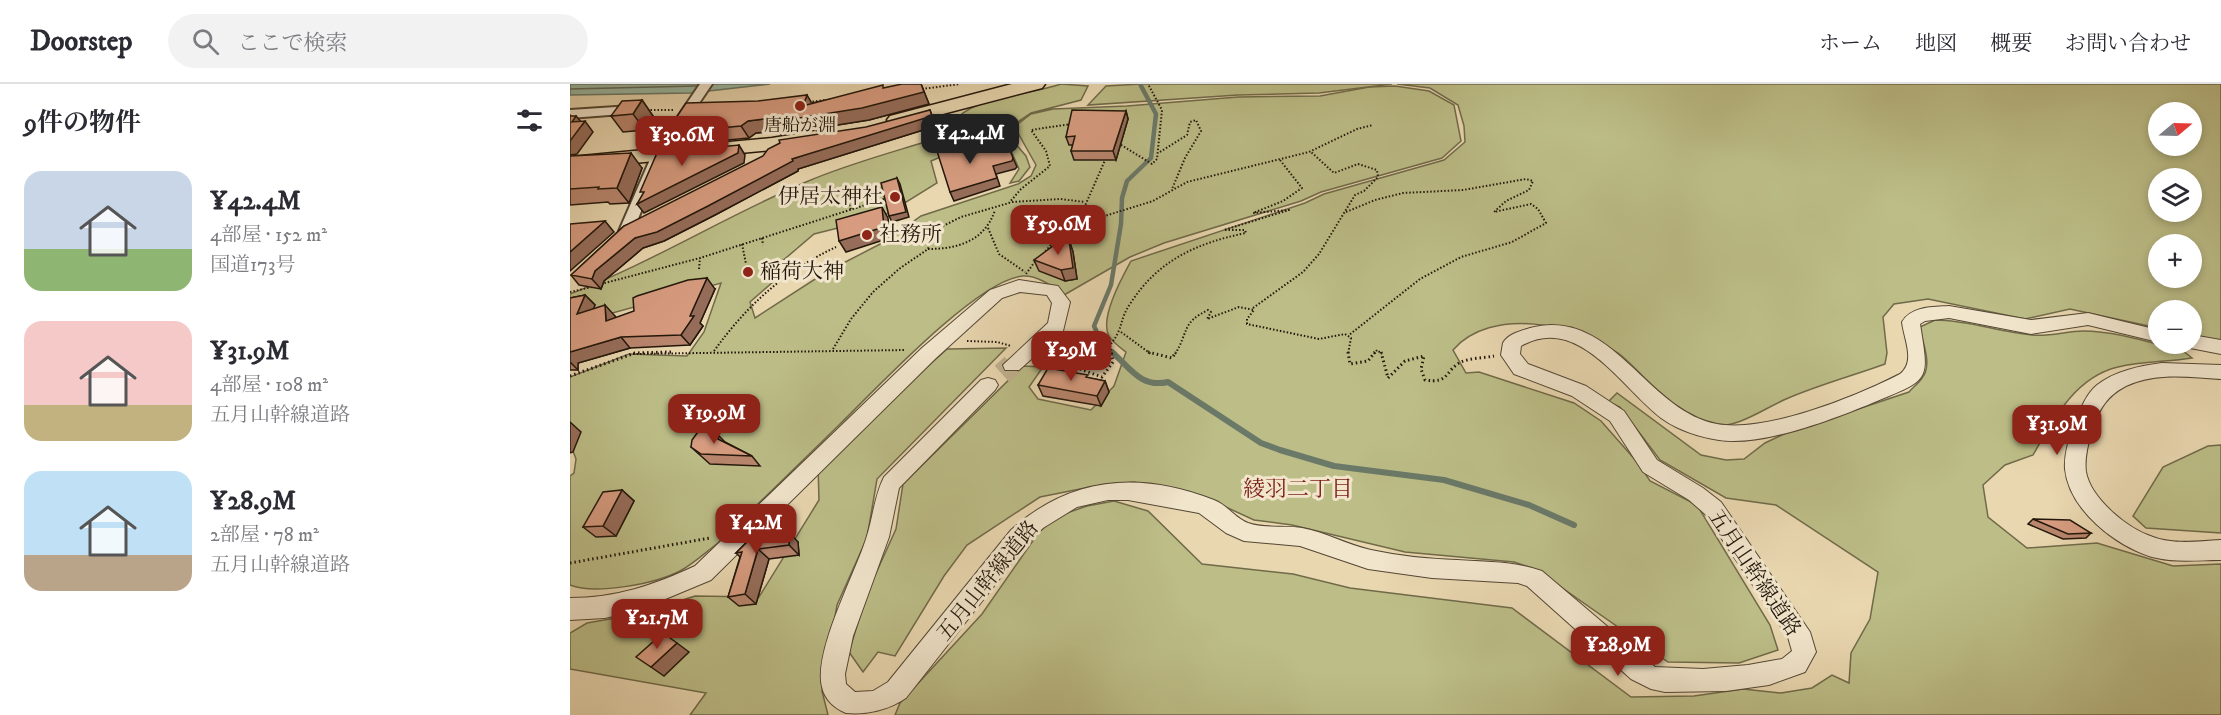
<!DOCTYPE html>
<html lang="ja">
<meta charset="utf-8">
<style>
:root{--surface:#fff;--page:#f2f2f3;--text:#2b2b33;--muted:#7c7c81;--line:#e1e1e2;--accent:#8f2418}
body{margin:0;font-family:"IM FELL DW Pica","Noto Serif JP",serif;background:var(--page);color:var(--text);height:100vh;display:flex;flex-direction:column;font-size:22px;white-space:nowrap}
*{box-sizing:border-box;margin:0}
p{font-size:20px;color:var(--muted)}
.icon{flex:none;width:33px;height:33px;fill:none;stroke:currentColor;stroke-width:2;stroke-linecap:round;stroke-linejoin:round}
.map{position:relative;flex:1;overflow:hidden}
.details{display:flex;flex-direction:column;background:var(--surface);width:570px}
.details>*{flex:none}
.needle{width:39px;rotate:71deg}
.tools{position:absolute;left:1578px;top:18px;display:grid;gap:12px}
.tools a{display:grid;place-items:center;width:54px;height:54px;border-radius:50%;background:var(--surface);box-shadow:0 3px 9px #0003;font-size:30px}
.price{position:absolute;translate:-50% -51px;padding:0 14px;border-radius:12px;background:var(--accent);color:#fff;font-size:20px;line-height:39px;filter:drop-shadow(0 2px 3px #0008)}
.price::after{content:'';position:absolute;left:50%;top:36px;width:18px;height:14px;margin-left:-9px;background:inherit;clip-path:polygon(0 0,100% 0,50% 100%)}
.price.active{background:#222;color:#fff}
ul{padding:0;list-style:none}
li{display:flex;align-items:center;gap:18px;height:150px;padding:0 24px}
li span{display:grid;place-items:center;flex:none;width:168px;height:120px;border-radius:18px;color:#555}
li>.icon{margin-inline-start:auto}
span .icon{width:72px;height:72px;fill:#fffc;stroke-width:1}
li b{font-size:26px}
h2{display:flex;justify-content:space-between;align-items:center;height:72px;padding:0 24px;font-size:26px}
header{display:flex;align-items:center;gap:36px;box-sizing:border-box;height:84px;padding:0 30px;background:var(--surface);border-bottom:2px solid var(--line)}
header strong{font-size:28px}
nav{display:flex;gap:33px;margin-inline-start:auto;font-size:21px}
.search{width:420px;height:54px;background:var(--page);display:flex;align-items:center;gap:15px;box-sizing:border-box;padding:0 21px;border-radius:33px;color:var(--muted);font-size:22px}
main{display:flex;flex:1;min-height:0}
.map>svg:first-child{display:block}
.green{fill:#bcbd87;stroke:#706a49;stroke-width:1.5;fill-rule:evenodd}
.water{fill:#99baa6;stroke:#6a7968;stroke-width:1.5}
.lines{fill:none;stroke-linecap:round;stroke-linejoin:round}
.shore{stroke:#5e6858;stroke-width:1.5}
.stream-far1{stroke:#6a7968;stroke-width:4.5}
.stream{stroke:#6a7968;stroke-width:6}
.tertiary-tunnel{stroke:#c1b18f;stroke-width:22;stroke-dasharray:22 10;stroke-linecap:butt}
.minor-casing{stroke:#544734;stroke-width:4}
.tertiary-casing{stroke:#544734;stroke-width:2}
.trunk-casing{stroke:#23170b;stroke-width:3}
.path-far1{stroke:#23170b;stroke-width:2;stroke-dasharray:1.5 2;stroke-linecap:butt}
.path{stroke:#23170b;stroke-width:3;stroke-dasharray:1.5 3;stroke-linecap:butt}
.minor{fill:#f1e5cc;fill-rule:evenodd}
.tertiary{fill:#f1e5cc;fill-rule:evenodd}
.trunk{fill:#e9d7b0;fill-rule:evenodd}
.wall{fill:#b9866e;stroke:#23170b;stroke-width:1.5}
.shaded-wall{fill:#966d5a;stroke:#23170b;stroke-width:1.5}
.building{fill:#d79c80;stroke:#23170b;stroke-width:1.5}
.poi-dot{fill:#8f2418;stroke:#f1e5cc;stroke-width:2}
.labels{text-anchor:middle;dominant-baseline:central;stroke-width:6;stroke-linejoin:round;paint-order:stroke}
.far-poi-label{font-size:18px;fill:#23170b;stroke:#f1e5cc}
.poi-label{font-size:21px;fill:#23170b;stroke:#f1e5cc;text-anchor:start}
.street-label{font-size:21px;fill:#23170b;stroke:#f1e5cc}
.neighbourhood-label{font-size:22px;fill:#7a1f14;stroke:#f1e5cc}
</style>
<header>
<strong>Doorstep</strong>
<div class="search"><svg class="icon" aria-label="search" viewBox="0 0 24 24"><circle cx="10" cy="10" r="6"/><path d="M15 15l6 6"/></svg>ここで検索</div>
<nav><a>ホーム</a><a>地図</a><a>概要</a><a>お問い合わせ</a></nav>
</header>
<main>
<section class="details">
<h2>9件の物件<svg class="icon" aria-label="filters" viewBox="0 0 24 24"><path d="M4 7h16M4 17h16"/><circle cx="9" cy="7" r="2"/><circle cx="15" cy="17" r="2"/></svg></h2>
<ul>
<li><span style="background:linear-gradient(#c9d6e8 65%,#8fb573 0)"><svg class="icon" aria-label="home" viewBox="0 0 24 24"><path d="M3 11l9-7 9 7M6 9v11h12V9"/></svg></span><div><b>¥42.4M</b><p>4部屋 · 152 m²</p><p>国道173号</p></div></li>
<li><span style="background:linear-gradient(#f6c9c9 70%,#c2b280 0)"><svg class="icon" aria-label="home" viewBox="0 0 24 24"><path d="M3 11l9-7 9 7M6 9v11h12V9"/></svg></span><div><b>¥31.9M</b><p>4部屋 · 108 m²</p><p>五月山幹線道路</p></div></li>
<li><span style="background:linear-gradient(#bfe0f5 70%,#b9a48a 0)"><svg class="icon" aria-label="home" viewBox="0 0 24 24"><path d="M3 11l9-7 9 7M6 9v11h12V9"/></svg></span><div><b>¥28.9M</b><p>2部屋 · 78 m²</p><p>五月山幹線道路</p></div></li>
</ul>
</section>
<div class="map">
<svg width="1651" height="631" viewBox="0 0 1651 631">
<rect width="100%" height="100%" fill="#e9d7b0"/>
<filter id="stains"><feTurbulence type="fractalNoise" baseFrequency=".00333" numOctaves="4"/><feColorMatrix values="0 0 0 0 .2 0 0 0 0 .09 0 0 0 0 .02 0 0 0 .5 -.17"/></filter>
<radialGradient id="worn" r=".72"><stop offset=".6" stop-color="#630" stop-opacity="0"/><stop offset="1" stop-color="#630" stop-opacity=".3"/></radialGradient>
<!-- green -->
<g class="green">
<path d="M491,0L518,2L511,16L461,29L442,42L444,58L456,72L460,83L449,97L440,99L449,85L440,64H392L361,77L367,99L312,133L244,150L210,179L204,197L180,218L185,234L256,188L316,157L351,132L448,100L461,92L466,81L448,49V40L461,30L483,25L557,22L668,13L750,12L799,3L825,2L859,7L884,21L891,57L872,74L751,108L731,117L594,159L560,173L494,211C483,203 468,191 453,192C408,195 304,307 269,341C229,380 188,420 148,459C136,468 123,480 110,487C85,500 25,511 0,501V392L4,389L6,375L0,359V293L59,270L117,272L134,248L151,199L28,233L0,225V210C81,179 156,132 236,98C282,78 332,66 380,50C382,45 384,37 388,33C413,11 459,11 491,0Z"/>
<polygon points="571,0 822,0 749,9 668,11 518,21 536,2"/>
<path d="M827,0H1651V260L1622,252V226H1588V244L1500,225L1455,235L1358,215L1324,220L1313,233L1317,269L1315,280C1282,292 1248,301 1216,315C1191,326 1169,344 1140,342C1108,339 1074,288 1048,269C1006,240 921,222 883,266L896,289L909,288L1004,319L1031,337L1068,379L1080,397L1127,421L1200,541L1208,566L1169,579L1098,578L965,485L944,478L835,468L722,441L684,436L634,413L564,398L525,402L470,413L397,461L374,492L325,572L308,568L293,588L279,568L297,509L326,445L333,400L453,282L473,283L459,303L468,315L521,326L544,302L556,268C551,264 542,258 539,252C529,234 553,192 561,177L735,119L754,110L874,76L895,58L894,42L888,21L860,4ZM1588,28H1622V62H1588ZM1588,94H1622V128H1588ZM1588,160H1622V194H1588Z"/>
<path d="M1365,236C1398,236 1429,248 1462,251C1480,253 1496,247 1513,247C1546,247 1581,259 1613,267L1622,274C1597,278 1572,277 1548,283C1505,293 1483,336 1463,371L1435,381L1413,401L1418,433L1457,464L1527,459L1603,482L1651,480V631H325L330,619L412,530L469,448L488,432L517,422L544,417L578,427L632,480L723,490L780,504L942,524L1061,613L1124,612L1173,605L1211,609L1242,604L1262,591L1279,599L1281,569L1300,535L1308,488L1206,421L1156,414L1090,376L1050,323L1038,318L1047,309L1131,371L1156,376L1174,375L1195,359L1216,349L1339,308C1343,303 1349,299 1352,294C1363,281 1352,258 1350,243Z"/>
<polygon points="436,264 307,395 297,454 267,521 252,607 258,631 120,631 136,609 0,585 0,549 17,539 69,530 125,512 189,513 249,416 248,381 377,265"/>
<polygon points="1651,361 1651,449 1576,444 1563,432 1593,383 1638,362"/>
</g>
<!-- water -->
<polygon class="water" points="0,0 200,0 121,9 0,11"/>
<g class="lines">
<!-- shore -->
<polyline class="shore" points="0,5 127,2"/>
<!-- stream-far1 -->
<polyline class="stream-far1" points="544,270 532,259 524,242 541,201 551,140 552,114 557,97 581,74 586,30 570,0"/>
<!-- stream -->
<path class="stream" d="M542,268C561,285 571,304 598,298L691,359L710,366L764,382L874,396L959,421L1004,441"/>
<!-- tertiary-tunnel -->
<polyline class="tertiary-tunnel" points="432,290 442,281"/>
<!-- minor casing -->
<g class="minor-casing">
<g id="minor">
<polygon points="130,0 142,0 94,71 63,147 61,150 51,150 49,147 82,71"/>
<polygon points="61,22 65,23 65,29 0,34 0,26"/>
</g>
</g>
<!-- tertiary casing -->
<g class="tertiary-casing">
<g id="tertiary">
<path d="M449,196L488,202L500,218L493,247L449,286H435L433,281L478,239L482,219L477,211L450,208L432,214L366,274L141,496L69,526L35,534L0,536V514C45,514 85,501 125,482L352,264L420,206Z"/>
<path d="M1379,222L1461,236L1518,229L1588,246V258L1518,241L1461,250L1379,234L1355,237L1350,240C1359,296 1361,295 1307,317C1267,334 1192,363 1149,356C1130,353 1110,347 1094,336C1054,308 1010,228 951,262L950,270L958,280L1016,302L1054,327L1087,376L1133,404L1151,418L1240,548L1246,568L1235,588L1199,601L1156,607L1095,608L1081,605L1061,595L957,502L948,499L862,494L798,485L730,462L674,457L656,449L629,429L558,416H538L507,423L473,444L457,460L336,614C319,626 296,631 276,629C264,624 255,616 252,603C243,568 285,490 296,455C303,434 304,413 314,393L411,296L418,294L425,296L428,301L425,306L329,404L319,453L283,552L275,590L276,600L285,608L303,607L318,598L441,446C501,392 570,387 644,416C657,421 665,434 678,439C695,445 714,441 732,444C756,448 777,461 801,466C829,472 858,475 887,476C916,478 944,477 972,487L1085,583L1133,585L1178,581L1212,575L1222,567L1218,553L1135,430L1119,416L1073,388L1040,337L1002,312L944,290L931,271L933,259C938,250 950,247 960,244C1042,222 1076,327 1147,340C1196,349 1285,313 1330,290C1346,277 1334,256 1332,238C1341,222 1363,223 1379,222Z"/>
<polygon points="1622,251 1651,256 1651,270 1615,263 1614,260 1622,260"/>
<path d="M1592,279L1651,281V295C1620,293 1585,288 1556,302C1537,312 1530,324 1523,343C1519,357 1514,373 1516,388C1521,415 1558,445 1583,453C1604,461 1629,457 1651,456V476C1628,476 1605,479 1582,473C1546,462 1499,426 1495,385C1494,370 1499,355 1504,341C1510,327 1515,311 1527,301C1545,287 1569,282 1592,279Z"/>
</g>
</g>
<!-- trunk casing -->
<g class="trunk-casing">
<g id="trunk">
<polygon points="442,0 475,0 472,4 327,42 320,40 317,36 320,32"/>
<polygon points="245,47 252,49 255,53 252,57 202,66 0,85 0,73 202,54"/>
</g>
</g>
<!-- path-far1 -->
<g class="path-far1">
<polyline points="352,5 390,0"/>
<polyline points="239,18 256,16"/>
<polyline points="77,26 103,26"/>
<polyline points="548,59 582,80 587,75 592,26 578,0"/>
<polyline points="590,68 617,51 620,38 626,36 631,47 615,74 602,105"/>
<polyline points="277,114 281,126"/>
<polyline points="442,118 490,115 515,118"/>
<polyline points="776,128 805,116 833,109 893,106 956,95 963,97 959,106 936,117 924,128 961,120 968,125 976,139 942,158 891,173 850,195 779,251"/>
<polyline points="507,140 536,74"/>
<polyline points="418,144 429,170 455,188"/>
<polyline points="192,154 193,161"/>
<polyline points="172,160 176,180"/>
<path d="M358,165C388,165 415,157 425,126"/>
<polyline points="473,170 496,144 583,117 617,98 739,68 787,45 803,41"/>
<polyline points="129,185 130,174"/>
<polyline points="456,190 466,176"/>
<polyline points="31,200 130,174 314,115"/>
<polyline points="0,208 22,203"/>
<polyline points="683,224 733,188 749,170 785,111 794,107 808,93 807,86 788,80 764,89 740,67"/>
<polyline points="551,248 581,270"/>
<polyline points="397,257 427,258 441,262"/>
<polyline points="263,265 281,235 303,208 329,185 358,165 362,153 369,144 391,133 439,119 451,105 480,82 476,67 461,46 501,40"/>
<path d="M144,267C177,221 215,187 266,163"/>
<polyline points="63,270 336,266"/>
<path d="M542,270L540,261C554,244 549,236 560,220C588,176 627,159 676,149L675,146H654L719,126L683,129L713,117L732,104L710,76"/>
<path d="M605,270C619,248 611,239 638,226L641,228L637,235L669,223L684,226L677,235V240L749,255L775,250L781,254L778,270"/>
<polyline points="804,270 807,266 812,270"/>
</g>
<!-- path -->
<g class="path">
<polyline points="578,268 602,274 606,268"/>
<polyline points="778,268 780,280 798,277 805,268"/>
<path d="M811,268L818,294L835,277L854,272L851,285L855,296C880,300 875,286 891,278C900,274 914,274 924,272"/>
<polyline points="476,273 532,293 543,278 541,268"/>
<polyline points="0,292 65,269 101,268"/>
<polyline points="0,479 140,454"/>
</g>
<!-- minor -->
<use href="#minor" class="minor"/>
<!-- tertiary -->
<use href="#tertiary" class="tertiary"/>
<!-- trunk -->
<use href="#trunk" class="trunk"/>
</g>
<!-- wall -->
<g class="wall">
<polygon points="351,0 359,20 299,36 211,50 209,47 186,49 179,54 104,61 96,49 242,19 314,4"/>
<polygon points="72,16 83,32 75,46 53,48 41,32"/>
<polygon points="556,27 558,35 546,76 504,76 501,67 503,61 499,61 496,53"/>
<polygon points="364,35 366,42 228,85 228,87 145,131 94,157 73,164 34,197 31,205 9,201 1,191 54,142"/>
<polygon points="0,72 72,84 59,119 40,120 38,118 0,121"/>
<polygon points="499,156 503,168 507,195 495,197 469,187 464,176"/>
<polygon points="145,205 130,239 133,242 120,261 60,264 8,279 8,286 0,286 0,214 15,211 25,221 23,225 45,232 45,234"/>
<polygon points="519,294 535,297 539,308 531,322 473,312 468,301"/>
<polygon points="149,352 155,358 182,372 190,382 140,380 131,372 121,363"/>
<polygon points="52,406 64,417 46,452 26,453 13,443"/>
<polygon points="1463,435 1521,449 1516,454 1493,455 1458,440"/>
<polygon points="196,439 201,444 228,458 229,471 199,475 186,520 169,522 158,513 170,473 166,469"/>
</g>
<!-- shaded-wall -->
<g class="shaded-wall">
<polygon points="351,0 359,20 299,36 211,50 209,47 186,49 179,54 171,42 178,37 203,34 233,22 237,11 244,23"/>
<polygon points="72,16 83,32 75,46 63,30"/>
<polygon points="360,26 366,42 228,85 228,87 145,131 94,157 73,164 34,197 31,205 22,195 25,187 65,154 222,75"/>
<polygon points="556,27 558,35 546,76 543,67"/>
<polygon points="0,31 3,36 6,32 13,40 15,37 23,48 7,70 0,71"/>
<polygon points="169,61 175,71 174,79 74,129 67,120"/>
<polygon points="61,69 72,84 59,119 47,104"/>
<polygon points="443,74 447,83 445,85 426,90 430,102 384,117 380,108 423,82"/>
<polygon points="327,94 330,100 339,133 322,138 319,132"/>
<polygon points="312,123 318,134 320,154 276,168 269,157"/>
<polygon points="35,137 44,148 0,187 0,168"/>
<polygon points="499,156 503,168 507,195 495,197 491,186"/>
<polygon points="137,194 145,205 130,239 133,242 120,261 111,251"/>
<polygon points="15,211 25,221 17,241 7,230"/>
<polygon points="35,221 45,232 46,247 36,237"/>
<polygon points="51,253 60,264 8,279 8,286 0,278 0,268"/>
<polygon points="535,297 539,308 531,322 527,312"/>
<polygon points="0,338 11,348 3,368 0,369"/>
<polygon points="52,406 64,417 46,452 33,442"/>
<polygon points="196,439 206,449 195,445"/>
<polygon points="219,448 228,458 229,471 219,461"/>
<polygon points="188,465 199,475 186,520 175,510"/>
<polygon points="107,559 119,568 94,592 81,583"/>
</g>
<!-- building -->
<g class="building">
<polygon points="332,0 351,0 354,8 292,24 204,38 203,34 178,37 171,42 96,49 116,19 188,17 237,11 233,22 313,1 313,4"/>
<polygon points="72,16 63,30 41,32 52,17"/>
<polygon points="360,26 362,32 222,75 223,77 138,122 87,148 65,154 25,187 22,195 1,191 54,142 193,72 198,65 210,59 209,56 296,43"/>
<polygon points="502,26 556,27 543,67 501,67 505,52 496,53"/>
<polygon points="0,32 6,32 2,38 15,37 0,57"/>
<polygon points="392,57 397,71 438,61 443,74 442,77 423,82 427,94 380,108 366,64"/>
<polygon points="169,61 168,69 67,120 74,108 70,108 87,69"/>
<polygon points="61,69 47,104 28,105 29,103 0,105 0,72"/>
<polygon points="327,94 336,128 319,132 311,99"/>
<polygon points="312,123 314,143 269,157 266,136"/>
<polygon points="35,137 0,168 0,140"/>
<polygon points="499,156 503,184 491,186 464,176 487,159"/>
<polygon points="137,194 120,232 124,232 111,251 51,253 0,268 0,214 15,211 7,230 35,221 36,237 64,227 63,214 67,212 118,196"/>
<polygon points="478,284 518,291 516,293 535,297 527,312 468,301"/>
<polygon points="130,345 149,352 148,355 182,372 131,370 121,363 122,356"/>
<polygon points="52,406 33,442 13,443 33,408"/>
<polygon points="1463,435 1500,436 1521,449 1498,450"/>
<polygon points="196,439 195,445 206,442 215,444 219,448 219,461 188,465 175,510 158,513 172,468 166,469"/>
<polygon points="93,549 107,559 81,583 66,573"/>
</g>
<!-- markers -->
<g class="poi-dot">
<circle cx="230" cy="22" r="6"/>
<circle cx="325" cy="113" r="6"/>
<circle cx="297" cy="151" r="6"/>
<circle cx="178" cy="188" r="6"/>
</g>
<g class="labels">
<!-- far-poi labels -->
<g class="far-poi-label">
<text x="230" y="42">唐船が淵</text>
</g>
<!-- poi labels -->
<g class="poi-label">
<text x="313" y="113" text-anchor="end">伊居太神社</text>
<text x="309" y="151">社務所</text>
<text x="190" y="188">稲荷大神</text>
</g>
<!-- street labels -->
<g class="street-label">
<text transform="translate(1184 489) rotate(56)">五月山幹線道路</text>
<text transform="translate(418 497) rotate(-51)">五月山幹線道路</text>
</g>
<!-- neighbourhood labels -->
<g class="neighbourhood-label">
<text x="728" y="405">綾羽二丁目</text>
</g>
</g>
<rect width="100%" height="100%" filter="url(#stains)"/>
<rect width="100%" height="100%" fill="url(#worn)"/>
</svg>
<div class="tools">
<a><svg class="needle" viewBox="-14 -14 28 28"><path d="M0-13l5 13h-10z" fill="#e53935"/><path d="M0 13l5-13h-10z" fill="#7c7c81"/></svg></a>
<a><svg class="icon" aria-label="layers" viewBox="0 0 24 24"><path d="M12 4l9 5-9 5-9-5zM3 14l9 5 9-5"/></svg></a>
<a>+</a>
<a>−</a>
</div>
<b class="price active" style="left:400px;top:81px">¥42.4M</b>
<b class="price" style="left:112px;top:83px">¥30.6M</b>
<b class="price" style="left:488px;top:172px">¥59.6M</b>
<b class="price" style="left:501px;top:298px">¥29M</b>
<b class="price" style="left:144px;top:361px">¥19.9M</b>
<b class="price" style="left:1487px;top:372px">¥31.9M</b>
<b class="price" style="left:186px;top:471px">¥42M</b>
<b class="price" style="left:87px;top:566px">¥21.7M</b>
<b class="price" style="left:1048px;top:593px">¥28.9M</b>
</div>
</main>
